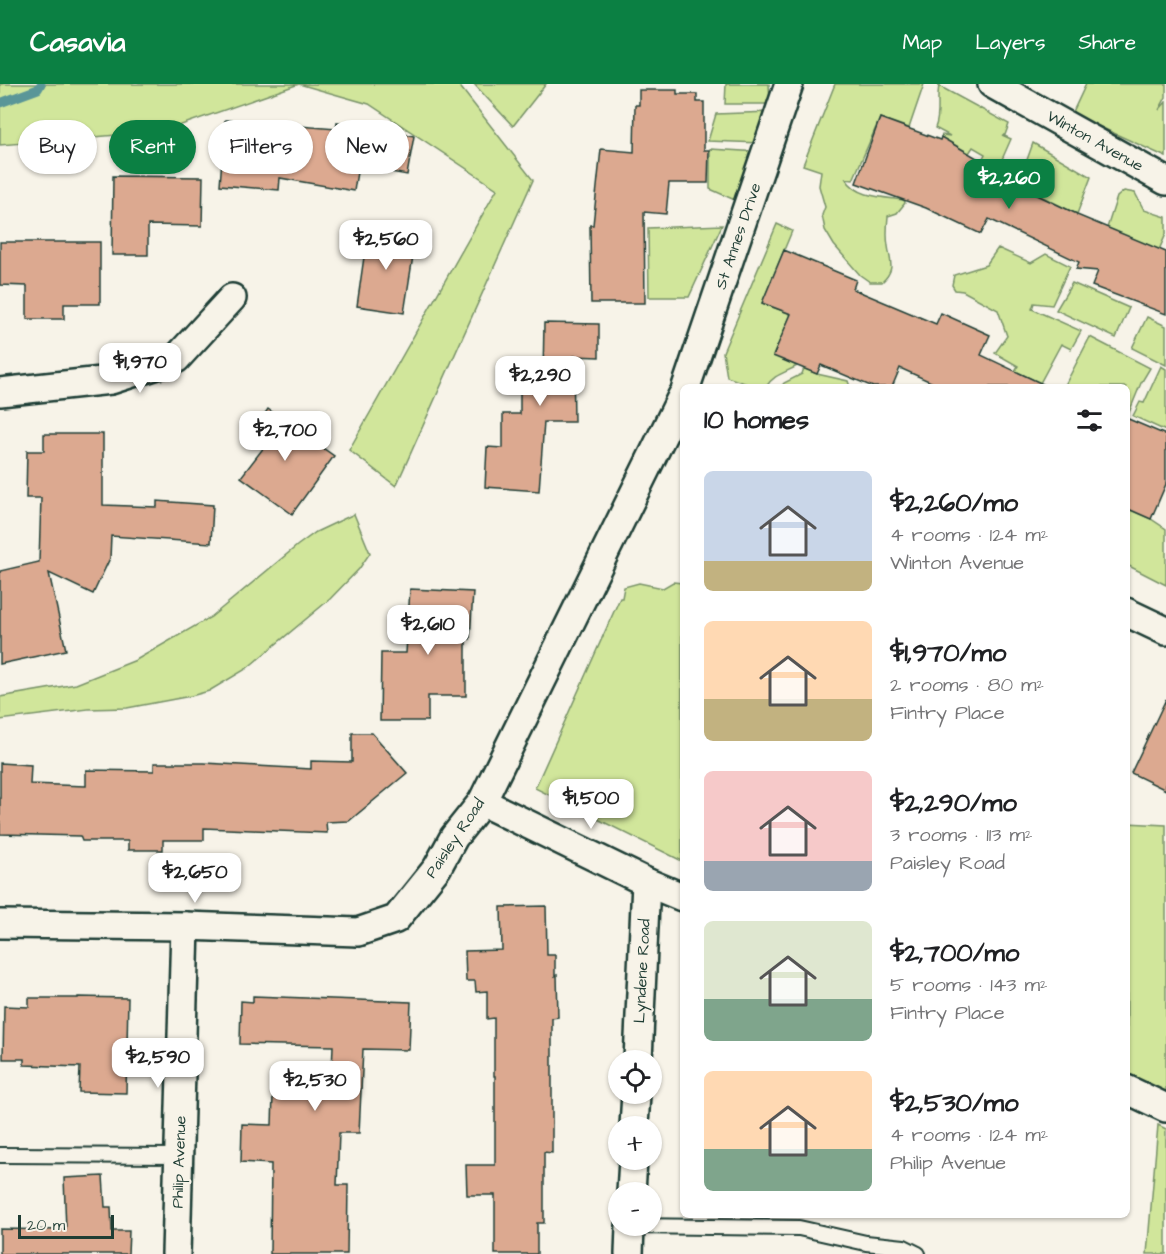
<!DOCTYPE html>
<meta charset="utf-8">
<style>
:root{--surface:#fff;--page:#f2f2f2;--text:#202124;--muted:#757577;--accent:#0b8043}
body{margin:0;font-family:"Architects Daughter",sans-serif;background:var(--page);color:var(--text);height:100vh;display:flex;flex-direction:column;font-size:22px;white-space:nowrap}
*{box-sizing:border-box;margin:0}
p{font-size:20px;color:var(--muted)}
.icon{flex:none;width:33px;height:33px;fill:none;stroke:currentColor;stroke-width:2;stroke-linecap:round;stroke-linejoin:round}
.map{position:relative;flex:1;overflow:hidden}
.drawer{position:absolute;left:680px;top:300px;width:450px;height:834px;display:flex;flex-direction:column;background:var(--surface);border-radius:9px;box-shadow:0 2px 4px #0004}
.drawer>*{flex:none}
.hud{position:absolute;left:18px;top:36px;width:570px;height:54px;display:flex;gap:12px}
.buttons{position:absolute;left:608px;top:966px;display:grid;gap:12px}
.buttons a{display:grid;place-items:center;width:54px;height:54px;border-radius:50%;background:var(--surface);box-shadow:0 2px 4px #0004;font-size:30px}
.scale{position:absolute;left:18px;bottom:15px;width:96px;box-sizing:border-box;padding-left:6px;border:3px solid #1f3d34;border-top:0;font-size:16px;line-height:21px;white-space:nowrap;color:#1f3d34;-webkit-text-stroke:4px #f7f3e8;paint-order:stroke}
.price{position:absolute;translate:-50% -51px;padding:0 14px;border-radius:12px;background:#fff;color:#222;font-size:20px;line-height:39px;filter:drop-shadow(0 2px 3px #0008)}
.price::after{content:'';position:absolute;left:50%;top:36px;width:18px;height:14px;margin-left:-9px;background:inherit;clip-path:polygon(0 0,100% 0,50% 100%)}
.price.on{background:var(--accent);color:#fff}
ul{padding:0;list-style:none}
li{display:flex;align-items:center;gap:18px;height:150px;padding:0 24px}
li span{display:grid;place-items:center;flex:none;width:168px;height:120px;border-radius:9px;color:#555}
li>.icon{margin-inline-start:auto}
span .icon{width:72px;height:72px;fill:#fffc;stroke-width:1}
li b{font-size:26px}
h2{display:flex;justify-content:space-between;align-items:center;height:72px;padding:0 24px;font-size:26px}
.pill{padding:0 21px;border-radius:27px;background:var(--surface);box-shadow:0 2px 4px #0004;font-size:21px;line-height:54px}
.pill.on{background:var(--accent);color:#fff}
header{display:flex;align-items:center;gap:36px;box-sizing:border-box;height:84px;padding:0 30px;background:var(--accent);color:#fff}
header strong{font-size:28px}
nav{display:flex;gap:33px;margin-inline-start:auto;font-size:21px}
.map>svg:first-child{display:block}
.green{fill:#d1e69b;stroke:#789268;stroke-width:1.5}
.lines{fill:none;stroke-linecap:round;stroke-linejoin:round}
.stream{stroke:#5a9698;stroke-width:9}
.building{fill:#dca990;stroke:#1f3d34;stroke-width:1.5}
.lane-casing{stroke:#1f3d34;stroke-width:18}
.street-casing{stroke:#1f3d34;stroke-width:32}
.lane{stroke:#f7f3e8;stroke-width:14}
.street{stroke:#f7f3e8;stroke-width:27}
.labels{text-anchor:middle;dominant-baseline:central;stroke-width:4.5;stroke-linejoin:round;paint-order:stroke}
.street-label{font-size:16px;fill:#1f3d34;stroke:#f7f3e8}
</style>
<header>
<strong>Casavia</strong>
<nav><a>Map</a><a>Layers</a><a>Share</a></nav>
</header>
<div class="map">
<svg width="1166" height="1170" viewBox="0 0 1166 1170">
<rect width="100%" height="100%" fill="#f7f3e8"/>
<filter id="ink" filterUnits="userSpaceOnUse"><feTurbulence type="fractalNoise" baseFrequency=".0167" numOctaves="2"/><feDisplacementMap in="SourceGraphic" scale="12" xChannelSelector="R" yChannelSelector="G"/><feConvolveMatrix kernelMatrix="1 2 1 2 8 2 1 2 1" color-interpolation-filters="sRGB"/></filter>
<g filter="url(#ink)">
<!-- green -->
<g class="green">
<polygon points="0,0 458,0 533,96 396,402 349,366 497,105 369,20 299,0 164,47 0,61"/>
<polygon points="474,0 546,0 513,42"/>
<polygon points="726,0 769,0 770,20 725,20"/>
<path d="M835,0H924L909,44L880,34L853,96L846,95C858,114 883,113 904,116L905,119L897,129L888,132C887,142 886,152 888,162C890,178 896,185 882,198H870L860,191L834,161L825,146L822,131L825,123L819,102L821,87L803,81Z"/>
<polygon points="1086,0 1166,0 1166,13 1159,26 1166,18 1166,73 1072,30"/>
<path d="M939,2L1009,40L1005,51H1002L1011,55L996,89L980,80L985,70L973,63L969,69L941,53L942,51L950,52L935,44C941,30 936,16 939,2Z"/>
<polygon points="771,28 761,59 708,57 716,30"/>
<polygon points="1033,59 1091,93 1077,130 1018,101"/>
<polygon points="710,65 759,68 737,117 710,105"/>
<polygon points="1124,107 1135,109 1144,126 1166,133 1166,150 1158,168 1107,144 1117,113"/>
<path d="M777,140L792,147L762,219L791,230L774,271L797,282C785,289 774,290 766,303H756L727,293L723,268Z"/>
<polygon points="722,141 689,213 649,213 648,144"/>
<polygon points="998,164 1031,179 1046,170 1070,182 1052,221 1034,219 1032,225 1081,247 1071,265 1061,260 1040,299 1015,287 1018,282 995,269 1007,252 998,226 963,207 955,206 952,201 954,191 986,181"/>
<polygon points="1072,199 1129,224 1116,254 1056,226"/>
<polygon points="1147,233 1166,242 1166,281 1132,264"/>
<polygon points="1090,253 1150,284 1141,299 1128,331 1127,330 1126,303 1064,303"/>
<polygon points="1161,282 1166,285 1166,347 1133,332 1140,318 1144,319"/>
<polygon points="804,284 817,290 848,297 850,303 781,303 784,299 802,290"/>
<polygon points="1126,424 1151,435 1166,445 1166,501 1127,481"/>
<polygon points="354,430 370,469 359,485 330,515 246,585 209,607 191,612 127,624 88,625 0,636 0,613 76,600 136,576 211,533 298,461 316,448"/>
<polygon points="673,498 682,499 682,777 535,704 620,514 622,514 624,503 639,499 663,504"/>
<polygon points="1126,739 1166,741 1166,1016 1127,997"/>
<polygon points="1158,1041 1166,1045 1166,1170 1147,1170"/>
</g>
<g class="lines">
<!-- stream -->
<polyline class="stream" points="0,19 38,5 41,0"/>
</g>
<!-- building -->
<g class="building">
<polygon points="639,6 677,6 677,10 697,10 697,18 704,18 704,66 709,66 708,99 669,99 666,130 644,128 645,219 591,219 590,141 593,141 601,65 634,68 635,21 639,21"/>
<polygon points="880,34 940,56 941,53 982,77 979,80 998,90 997,92 1077,130 1077,131 1166,168 1166,230 1092,202 1098,187 1076,185 1079,178 989,135 981,150 926,124 856,99"/>
<polygon points="225,36 336,45 337,38 414,52 407,91 358,82 354,107 280,94 279,106 220,101"/>
<polygon points="113,92 203,93 202,142 148,141 148,171 112,171"/>
<polygon points="368,145 416,153 404,229 357,222"/>
<polygon points="0,158 100,158 100,220 64,220 64,235 27,235 27,202 0,201"/>
<polygon points="784,166 856,196 853,205 936,240 941,229 990,251 981,271 1049,303 942,303 900,284 892,303 873,303 821,281 817,290 773,272 791,230 762,219"/>
<polygon points="544,239 599,240 599,273 573,272 574,338 544,338 539,407 485,403 487,363 503,364 503,330 520,330 520,291 543,291"/>
<polygon points="268,325 334,372 292,430 241,393 265,362 250,351"/>
<polygon points="1126,334 1166,351 1166,400 1151,435 1126,424"/>
<polygon points="44,350 103,350 103,421 157,423 157,417 213,421 211,459 111,452 110,474 93,510 49,489 66,566 0,580 0,487 39,478 41,414 26,414 27,367 44,367"/>
<polygon points="410,505 473,508 470,555 466,555 466,612 428,612 428,637 380,637 381,569 406,569"/>
<polygon points="1166,615 1166,706 1131,689"/>
<polygon points="352,649 372,649 407,689 349,737 326,738 327,749 204,744 204,756 163,756 163,766 128,766 128,757 82,757 80,752 0,750 0,679 31,681 30,700 86,702 86,686 154,687 154,679 204,679 311,685 311,677 352,678"/>
<polygon points="546,822 547,871 555,871 555,892 557,891 558,933 552,934 552,1069 544,1068 544,1139 537,1139 537,1170 495,1170 495,1111 467,1111 466,1081 495,1081 495,992 494,992 494,934 487,935 487,907 476,908 475,897 466,897 465,867 502,866 501,823"/>
<polygon points="253,912 411,918 409,966 363,965 359,1049 339,1049 337,1101 348,1101 347,1170 270,1170 271,1080 241,1078 242,1040 272,1041 273,1011 331,1012 333,962 240,960 241,917 253,918"/>
<polygon points="78,913 128,914 126,1009 79,1008 80,983 24,981 24,975 3,975 4,922 29,923 29,914 78,914"/>
<polygon points="103,1092 105,1123 111,1123 112,1147 129,1147 128,1170 0,1170 0,1145 66,1146 64,1094"/>
</g>
<g class="lines">
<!-- lane casing -->
<g class="lane-casing">
<g id="lane">
<polyline points="0,1071 179,1072"/>
<polyline points="630,1142 799,1144 866,1159 904,1163 918,1170"/>
</g>
</g>
<!-- street casing -->
<g class="street-casing">
<g id="street">
<polyline points="992,0 1166,97"/>
<polyline points="686,303 789,0"/>
<polyline points="0,308 111,296 176,275 232,214"/>
<polyline points="1126,528 1166,547"/>
<polyline points="482,718 646,798 682,813"/>
<polyline points="0,840 185,842 358,848 396,835 437,784 454,753 482,718 682,312"/>
<polyline points="638,976 646,798"/>
<polyline points="1126,1005 1166,1024"/>
<polyline points="634,1042 636,1010"/>
<polyline points="631,1108 633,1076"/>
<polyline points="176,1170 185,842"/>
<polyline points="629,1170 630,1142"/>
</g>
</g>
<!-- lane -->
<use href="#lane" class="lane"/>
<!-- street -->
<use href="#street" class="street"/>
</g>
</g>
<g class="labels">
<!-- street labels -->
<g class="street-label">
<text transform="translate(1095 57) rotate(29)">Winton Avenue</text>
<text transform="translate(738 152) rotate(-71)">St Annes Drive</text>
<text transform="translate(455 754) rotate(-56)">Paisley Road</text>
<text transform="translate(642 887) rotate(-87)">Lyndene Road</text>
<text transform="translate(179 1078) rotate(-88)">Philip Avenue</text>
</g>
</g>
</svg>
<div class="buttons">
<a><svg class="icon" aria-label="locate" viewBox="0 0 24 24"><circle cx="12" cy="12" r="6"/><path d="M12 2v4M12 18v4M2 12h4M18 12h4"/></svg></a>
<a>+</a>
<a>−</a>
</div>
<div class="scale">20 m</div>
<b class="price on" style="left:1009px;top:126px">$2,260</b>
<b class="price" style="left:386px;top:187px">$2,560</b>
<b class="price" style="left:140px;top:310px">$1,970</b>
<b class="price" style="left:540px;top:323px">$2,290</b>
<b class="price" style="left:285px;top:378px">$2,700</b>
<b class="price" style="left:428px;top:572px">$2,610</b>
<b class="price" style="left:591px;top:746px">$1,500</b>
<b class="price" style="left:195px;top:820px">$2,650</b>
<b class="price" style="left:158px;top:1005px">$2,590</b>
<b class="price" style="left:315px;top:1028px">$2,530</b>
<div class="hud">
<a class="pill">Buy</a>
<a class="pill on">Rent</a>
<a class="pill">Filters</a>
<a class="pill">New</a>
</div>
<section class="drawer">
<h2>10 homes<svg class="icon" aria-label="filters" viewBox="0 0 24 24"><path d="M4 7h16M4 17h16"/><circle cx="9" cy="7" r="2"/><circle cx="15" cy="17" r="2"/></svg></h2>
<ul>
<li><span style="background:linear-gradient(#c9d6e8 75%,#c2b280 0)"><svg class="icon" aria-label="home" viewBox="0 0 24 24"><path d="M3 11l9-7 9 7M6 9v11h12V9"/></svg></span><div><b>$2,260/mo</b><p>4 rooms · 124 m²</p><p>Winton Avenue</p></div></li>
<li><span style="background:linear-gradient(#ffd9b3 65%,#c2b280 0)"><svg class="icon" aria-label="home" viewBox="0 0 24 24"><path d="M3 11l9-7 9 7M6 9v11h12V9"/></svg></span><div><b>$1,970/mo</b><p>2 rooms · 80 m²</p><p>Fintry Place</p></div></li>
<li><span style="background:linear-gradient(#f6c9c9 75%,#9aa5b1 0)"><svg class="icon" aria-label="home" viewBox="0 0 24 24"><path d="M3 11l9-7 9 7M6 9v11h12V9"/></svg></span><div><b>$2,290/mo</b><p>3 rooms · 113 m²</p><p>Paisley Road</p></div></li>
<li><span style="background:linear-gradient(#dfe7d0 65%,#7fa58c 0)"><svg class="icon" aria-label="home" viewBox="0 0 24 24"><path d="M3 11l9-7 9 7M6 9v11h12V9"/></svg></span><div><b>$2,700/mo</b><p>5 rooms · 143 m²</p><p>Fintry Place</p></div></li>
<li><span style="background:linear-gradient(#ffd9b3 65%,#7fa58c 0)"><svg class="icon" aria-label="home" viewBox="0 0 24 24"><path d="M3 11l9-7 9 7M6 9v11h12V9"/></svg></span><div><b>$2,530/mo</b><p>4 rooms · 124 m²</p><p>Philip Avenue</p></div></li>
</ul>
</section>
</div>
